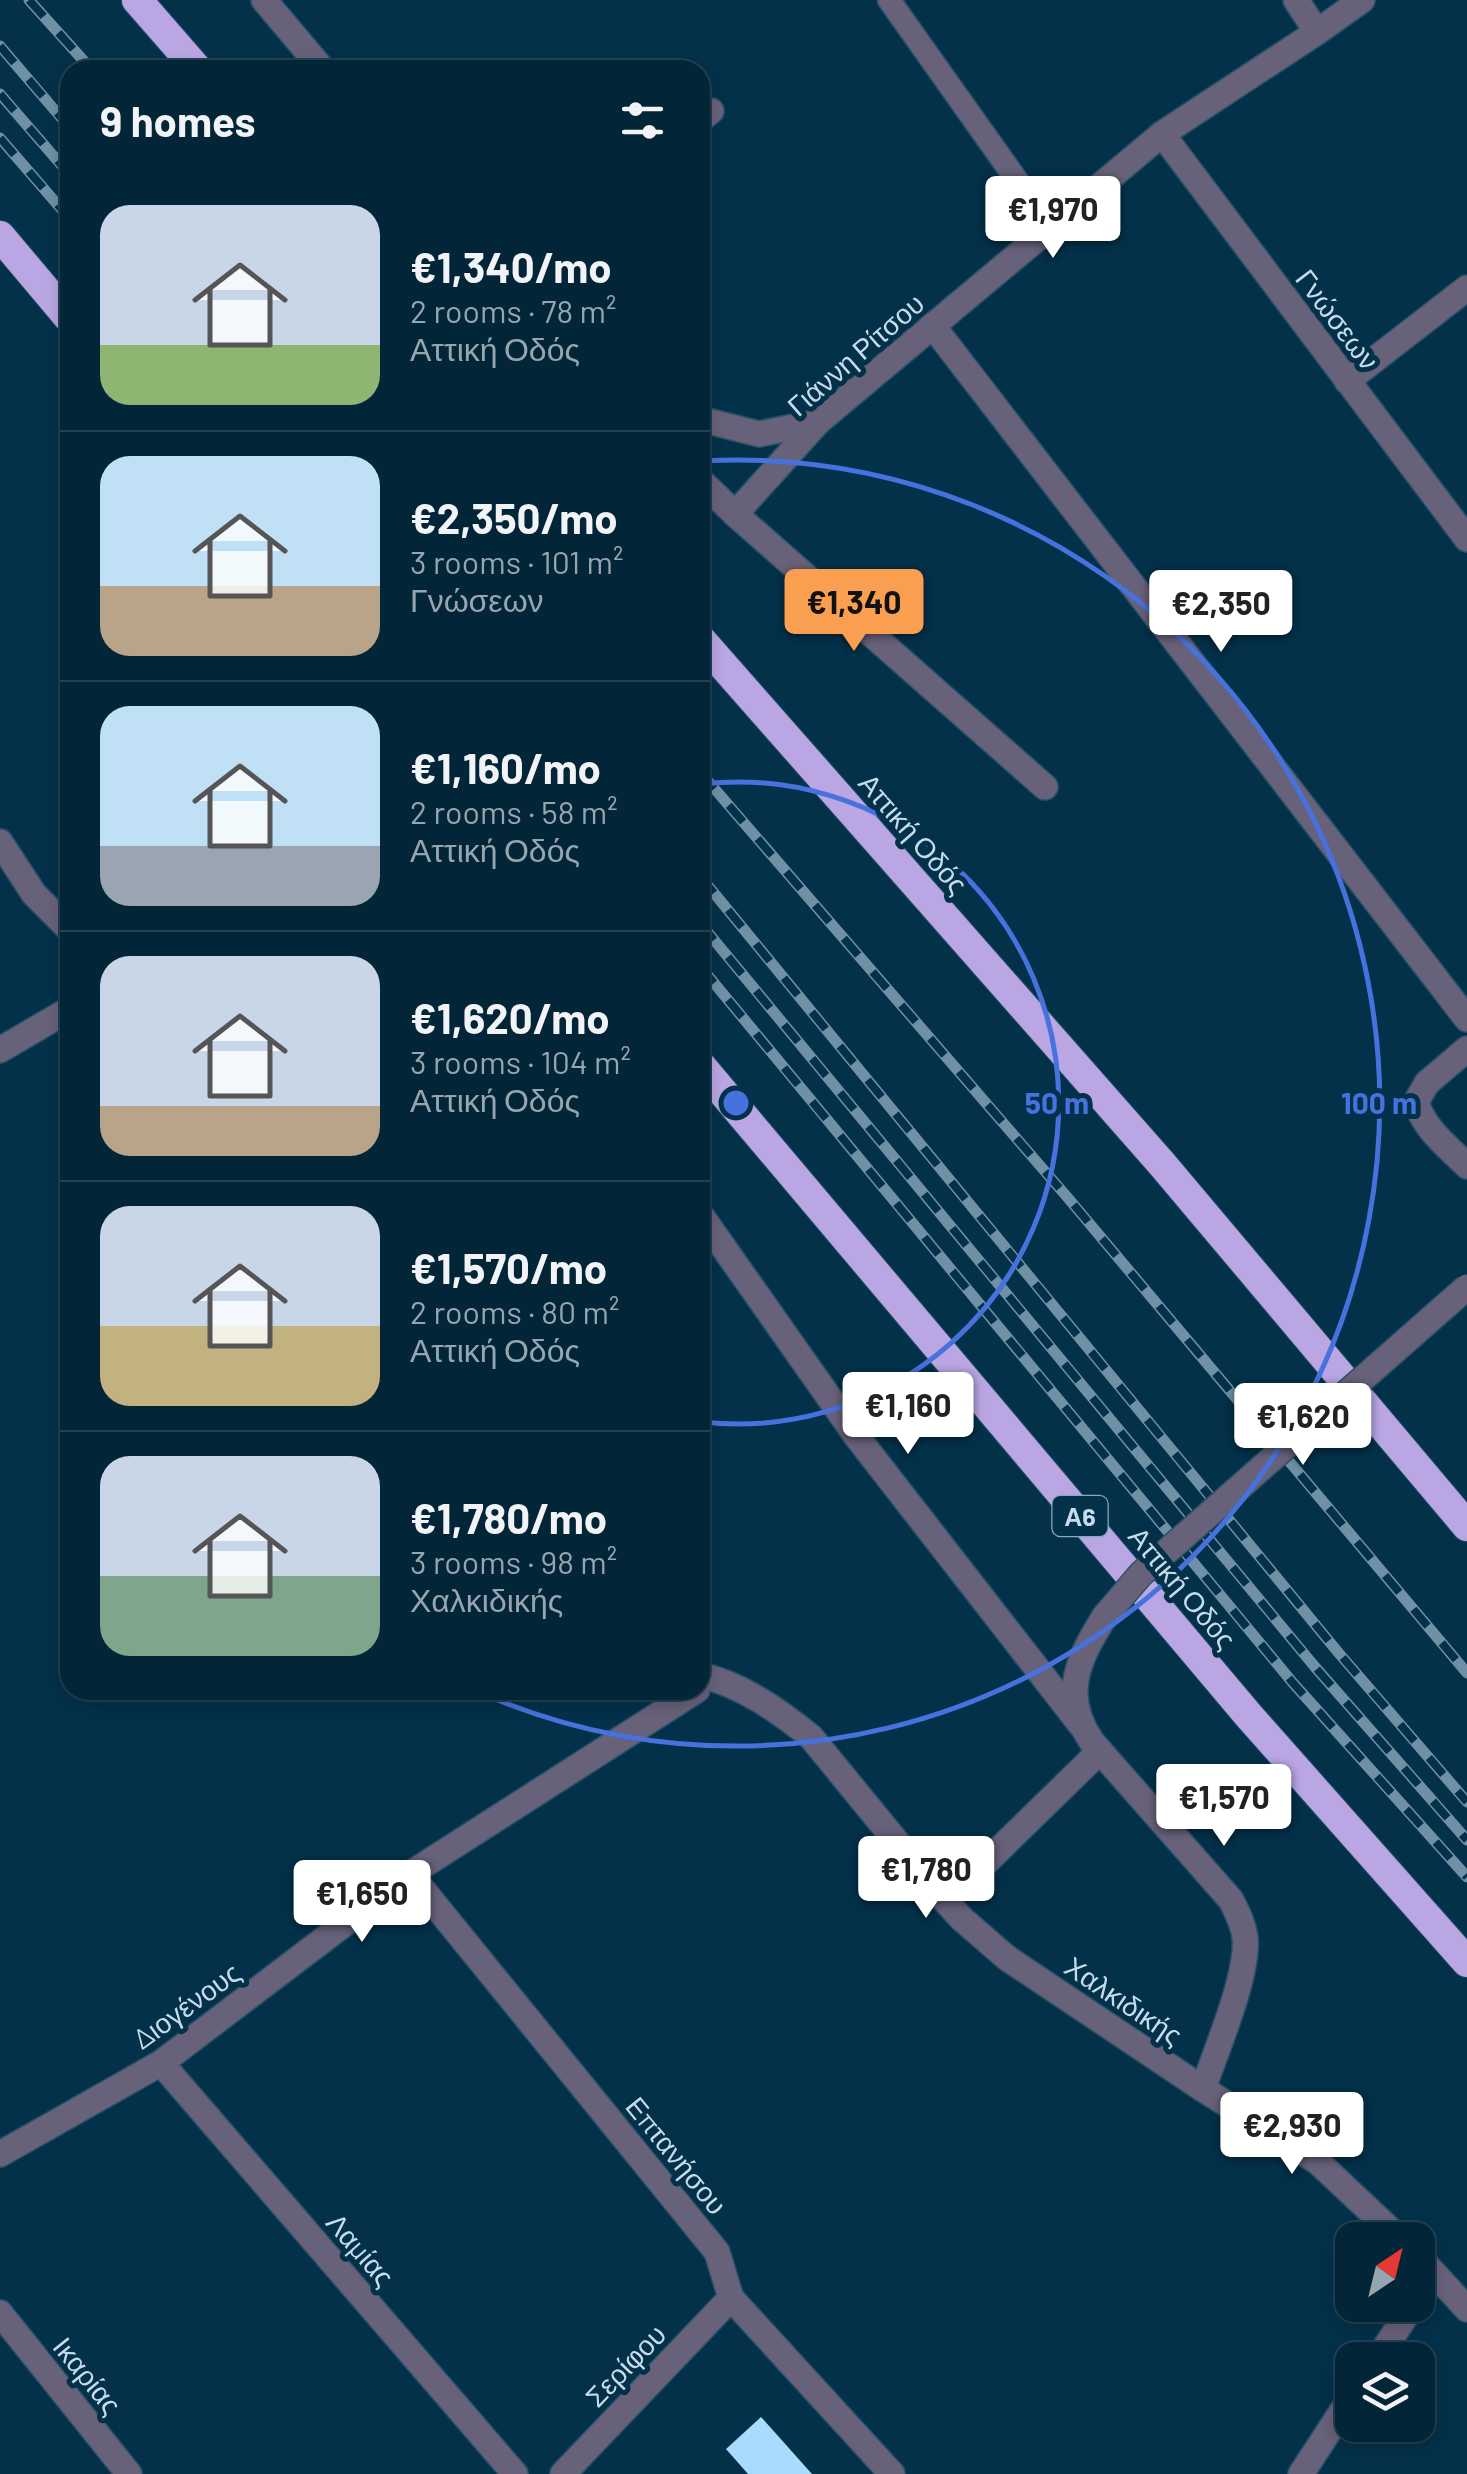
<!DOCTYPE html>
<meta charset="utf-8">
<style>
:root{--surface:#022538;--page:#0c2d40;--text:#f1f3f6;--muted:#96a5ae;--line:#234253;--accent:#fa9f4f}
body{margin:0;font-family:Barlow,sans-serif;background:var(--page);color:var(--text);height:100vh;display:flex;flex-direction:column;font-size:38px;white-space:nowrap}
*{box-sizing:border-box;margin:0}
p{font-size:32px;color:var(--muted)}
.icon{flex:none;width:55px;height:55px;fill:none;stroke:currentColor;stroke-width:2;stroke-linecap:round;stroke-linejoin:round}
.map{position:relative;flex:1;overflow:hidden}
.details{position:absolute;left:60px;top:60px;width:650px;height:1640px;display:flex;flex-direction:column;background:var(--surface);border-radius:30px;box-shadow:0 5px 15px #0003,0 0 0 2px var(--line)}
.details>*{flex:none}
.needle{width:65px;rotate:35deg}
.tools{position:absolute;left:1335px;top:2222px;display:grid;gap:20px}
.tools a{display:grid;place-items:center;width:100px;height:100px;border-radius:20px;background:var(--surface);box-shadow:0 5px 15px #0003,0 0 0 2px var(--line);font-size:50px}
.price{position:absolute;translate:-50% -85px;padding:0 22px;border-radius:10px;background:#fff;color:#222;font-size:32px;line-height:65px;filter:drop-shadow(0 2px 5px #0008)}
.price::after{content:'';position:absolute;left:50%;top:60px;width:30px;height:22px;margin-left:-15px;background:inherit;clip-path:polygon(0 0,100% 0,50% 100%)}
.price.active{background:var(--accent);color:#111}
ul{padding:0;list-style:none}
li{display:flex;align-items:center;gap:30px;height:250px;padding:0 40px}
li+li{border-top:2px solid var(--line)}
li span{display:grid;place-items:center;flex:none;width:280px;height:200px;border-radius:30px;color:#555}
li>.icon{margin-inline-start:auto}
span .icon{width:120px;height:120px;fill:#fffc;stroke-width:1}
li b{font-size:42px}
h2{display:flex;justify-content:space-between;align-items:center;height:120px;padding:0 40px;font-size:42px}
.map>svg:first-child{display:block}
.building{fill:#a9dbfe}
.lines{fill:none;stroke-linecap:round;stroke-linejoin:round}
.service-casing{stroke:#265067;stroke-width:25}
.minor-casing{stroke:#265067;stroke-width:28}
.tertiary-casing{stroke:#265067;stroke-width:28}
.motorway-casing{stroke:#265067;stroke-width:32}
.service{stroke:#68617a;stroke-width:22}
.minor{stroke:#68617a;stroke-width:25}
.tertiary{stroke:#68617a;stroke-width:25}
.motorway{stroke:#b9a6e3;stroke-width:30}
.rail-casing{stroke:#7091a5;stroke-width:11}
.rail{stroke:#03314a;stroke-width:8;stroke-dasharray:22;stroke-linecap:butt}
.minor-bridge-casing{stroke:#265067;stroke-width:28;stroke-linecap:butt}
.minor-bridge{stroke:#68617a;stroke-width:25}
.ring{fill:none;stroke:#4772dd;stroke-width:5}
.labels{text-anchor:middle;dominant-baseline:central;stroke-width:10;stroke-linejoin:round;paint-order:stroke}
.shield{fill:#03314a;stroke:#8ca9bb;stroke-width:2.5}
.shield-label{font-size:25px;font-weight:bold;fill:#c6dcec}
.street-label{font-size:28px;fill:#c6dcec;stroke:#03314a}
.centre{fill:#4772dd;stroke:#03314a;stroke-width:5}
.ring-label{font-size:30px;text-anchor:middle;font-weight:bold;fill:#4772dd;stroke:#03314a;stroke-width:10;stroke-linejoin:round;paint-order:stroke}
</style>
<div class="map">
<svg width="1467" height="2474" viewBox="0 0 1467 2474">
<rect width="100%" height="100%" fill="#03314a"/>
<!-- building -->
<polygon class="building" points="761,2417 812,2474 748,2474 726,2449"/>
<g class="lines">
<!-- service casing -->
<g class="service-casing">
<polyline id="service" points="889,0 1050,227"/>
</g>
<!-- minor casing -->
<g class="minor-casing">
<g id="minor">
<polyline points="264,0 323,70"/>
<polyline points="1296,0 1317,32"/>
<polyline points="700,120 711,111"/>
<polyline points="1162,134 1467,539"/>
<polyline points="932,325 1467,1019"/>
<polyline points="1347,381 1467,288"/>
<polyline points="700,419 759,434 818,422"/>
<polyline points="700,480 735,514 1045,787"/>
<polyline points="735,514 818,422 1162,134 1317,32 1362,0"/>
<path d="M1467,1049L1427,1083L1416,1102C1425,1130 1446,1145 1467,1166"/>
<polyline points="0,1050 70,1009"/>
<polyline points="700,1214 857,1437 1081,1725"/>
<path d="M1105,1616C1078,1659 1060,1695 1092,1742L1231,1900C1237,1912 1243,1923 1245,1937C1249,1975 1216,2050 1203,2089"/>
<polyline points="410,1874 717,2252 731,2298 892,2474"/>
<polyline points="972,1876 1100,1751"/>
<polyline points="161,2063 515,2474"/>
<polyline points="0,2154 161,2063 410,1874 697,1690"/>
<polyline points="0,2313 129,2474"/>
<polyline points="1377,2360 1413,2305"/>
<polyline points="563,2474 731,2298"/>
<polyline points="1301,2474 1352,2396"/>
</g>
</g>
<!-- tertiary casing -->
<g class="tertiary-casing">
<g id="tertiary">
<polyline points="0,842 34,894 70,930"/>
<path d="M700,1675C741,1684 779,1711 811,1737L941,1896L962,1919L1007,1958L1203,2089L1318,2162L1401,2240"/>
<polyline points="1418,2256 1467,2309"/>
</g>
</g>
<!-- motorway casing -->
<g class="motorway-casing">
<g id="motorway">
<polyline points="137,0 198,70"/>
<polyline points="0,236 70,319"/>
<polyline points="700,639 1162,1164 1467,1526"/>
<polyline points="700,1065 1249,1716 1467,1962"/>
</g>
</g>
<!-- service -->
<use href="#service" class="service"/>
<!-- minor -->
<use href="#minor" class="minor"/>
<!-- tertiary -->
<use href="#tertiary" class="tertiary"/>
<!-- motorway -->
<use href="#motorway" class="motorway"/>
<!-- rail casing -->
<g class="rail-casing">
<g id="rail">
<polyline points="29,0 92,70"/>
<polyline points="0,46 70,128"/>
<polyline points="0,94 70,175"/>
<polyline points="0,138 70,219"/>
<polyline points="700,772 1068,1198 1467,1673"/>
<polyline points="700,876 1337,1651 1467,1802"/>
<polyline points="700,923 1315,1667 1467,1840"/>
<polyline points="700,966 1293,1683 1467,1877"/>
</g>
</g>
<!-- rail -->
<use href="#rail" class="rail"/>
<!-- minor-bridge casing -->
<g class="minor-bridge-casing">
<polyline id="minor-bridge" points="1105,1616 1141,1574 1467,1287"/>
</g>
<!-- minor-bridge -->
<use href="#minor-bridge" class="minor-bridge"/>
</g>
<!-- distance rings -->
<g class="ring">
<path d="M702 784A321 321 0 1 1 702 1422"/>
<path d="M702 461A643 643 0 1 1 474 1690"/>
</g>
<g class="labels">
<!-- shield labels -->
<rect class="shield" x="1052.5" y="1496" width="55" height="40" rx="8"/>
<g class="shield-label">
<text x="1080" y="1516">Α6</text>
</g>
<!-- street labels -->
<g class="street-label">
<text transform="translate(1338 319) rotate(53)">Γνώσεων</text>
<text transform="translate(855 354) rotate(-41)">Γιάννη Ρίτσου</text>
<text transform="translate(914 833) rotate(49)">Αττική Οδός</text>
<text transform="translate(1183 1587) rotate(50)">Αττική Οδός</text>
<text transform="translate(1124 2000) rotate(34)">Χαλκιδικής</text>
<text transform="translate(186 2005) rotate(-36)">Διογένους</text>
<text transform="translate(677 2155) rotate(51)">Επτανήσου</text>
<text transform="translate(361 2249) rotate(49)">Λαμίας</text>
<text transform="translate(625 2365) rotate(-46)">Σερίφου</text>
<text transform="translate(88 2375) rotate(51)">Ικαρίας</text>
</g>
</g>
<circle cx="736" cy="1103" r="15" class="centre"/>
<g class="ring-label">
<text x="1057" y="1114">50 m</text>
<text x="1379" y="1114">100 m</text>
</g>
</svg>
<div class="tools">
<a><svg class="needle" viewBox="-14 -14 28 28"><path d="M0-13l5 13h-10z" fill="#e53935"/><path d="M0 13l5-13h-10z" fill="#96a5ae"/></svg></a>
<a><svg class="icon" aria-label="layers" viewBox="0 0 24 24"><path d="M12 4l9 5-9 5-9-5zM3 14l9 5 9-5"/></svg></a>
</div>
<b class="price" style="left:1053px;top:261px">€1,970</b>
<b class="price active" style="left:854px;top:654px">€1,340</b>
<b class="price" style="left:1221px;top:655px">€2,350</b>
<b class="price" style="left:908px;top:1457px">€1,160</b>
<b class="price" style="left:1303px;top:1468px">€1,620</b>
<b class="price" style="left:1224px;top:1849px">€1,570</b>
<b class="price" style="left:926px;top:1921px">€1,780</b>
<b class="price" style="left:362px;top:1945px">€1,650</b>
<b class="price" style="left:1292px;top:2177px">€2,930</b>
<section class="details">
<h2>9 homes<svg class="icon" aria-label="filters" viewBox="0 0 24 24"><path d="M4 7h16M4 17h16"/><circle cx="9" cy="7" r="2"/><circle cx="15" cy="17" r="2"/></svg></h2>
<ul>
<li><span style="background:linear-gradient(#c9d6e8 70%,#8fb573 0)"><svg class="icon" aria-label="home" viewBox="0 0 24 24"><path d="M3 11l9-7 9 7M6 9v11h12V9"/></svg></span><div><b>€1,340/mo</b><p>2 rooms · 78 m²</p><p>Αττική Οδός</p></div></li>
<li><span style="background:linear-gradient(#bfe0f5 65%,#b9a48a 0)"><svg class="icon" aria-label="home" viewBox="0 0 24 24"><path d="M3 11l9-7 9 7M6 9v11h12V9"/></svg></span><div><b>€2,350/mo</b><p>3 rooms · 101 m²</p><p>Γνώσεων</p></div></li>
<li><span style="background:linear-gradient(#bfe0f5 70%,#9aa5b1 0)"><svg class="icon" aria-label="home" viewBox="0 0 24 24"><path d="M3 11l9-7 9 7M6 9v11h12V9"/></svg></span><div><b>€1,160/mo</b><p>2 rooms · 58 m²</p><p>Αττική Οδός</p></div></li>
<li><span style="background:linear-gradient(#c9d6e8 75%,#b9a48a 0)"><svg class="icon" aria-label="home" viewBox="0 0 24 24"><path d="M3 11l9-7 9 7M6 9v11h12V9"/></svg></span><div><b>€1,620/mo</b><p>3 rooms · 104 m²</p><p>Αττική Οδός</p></div></li>
<li><span style="background:linear-gradient(#c9d6e8 60%,#c2b280 0)"><svg class="icon" aria-label="home" viewBox="0 0 24 24"><path d="M3 11l9-7 9 7M6 9v11h12V9"/></svg></span><div><b>€1,570/mo</b><p>2 rooms · 80 m²</p><p>Αττική Οδός</p></div></li>
<li><span style="background:linear-gradient(#c9d6e8 60%,#7fa58c 0)"><svg class="icon" aria-label="home" viewBox="0 0 24 24"><path d="M3 11l9-7 9 7M6 9v11h12V9"/></svg></span><div><b>€1,780/mo</b><p>3 rooms · 98 m²</p><p>Χαλκιδικής</p></div></li>
</ul>
</section>
</div>
